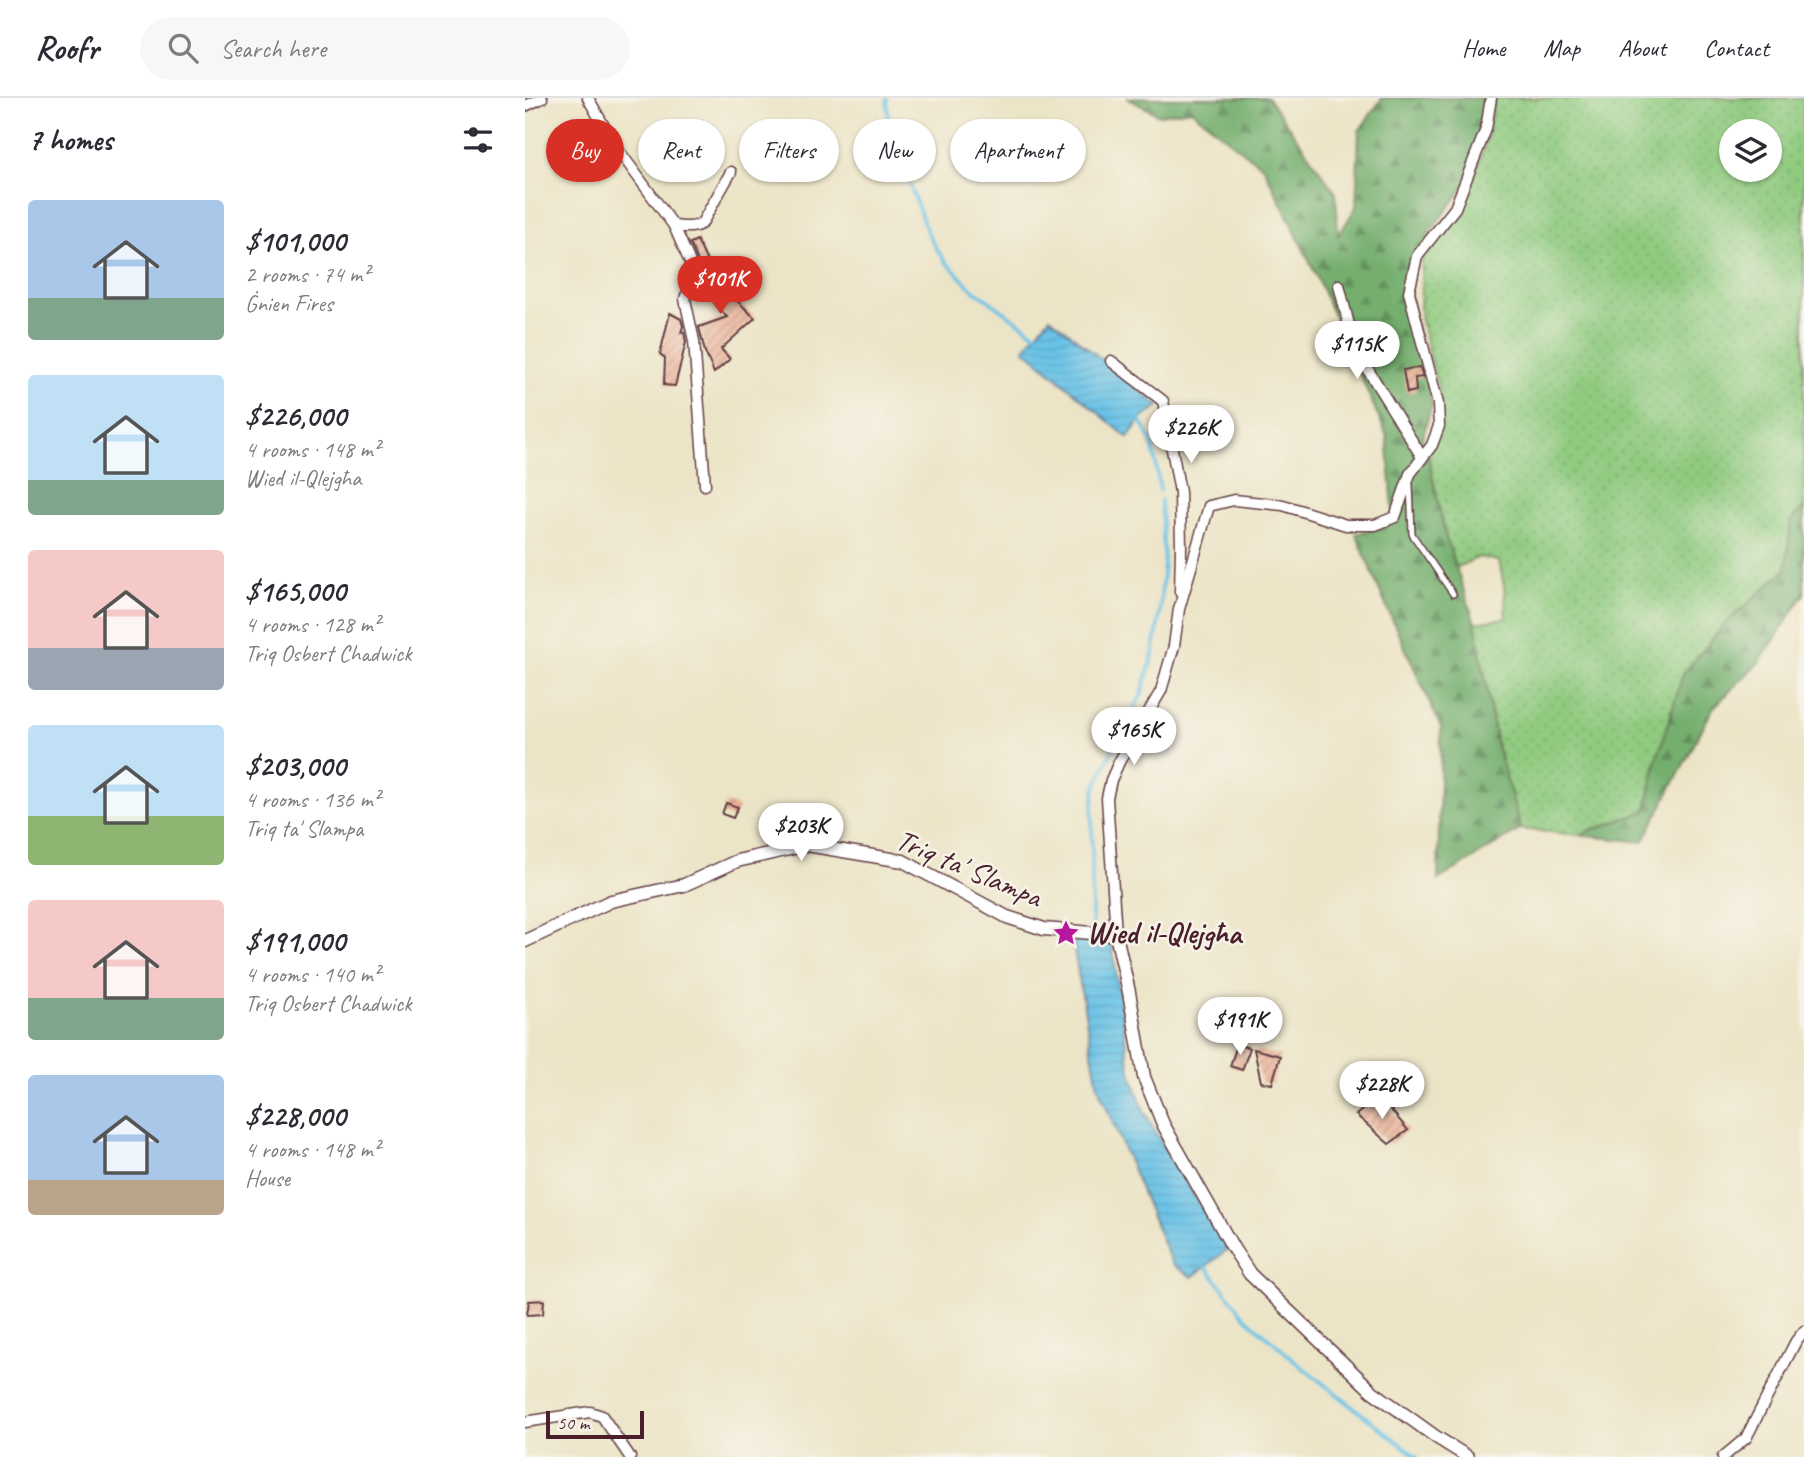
<!DOCTYPE html>
<meta charset="utf-8">
<style>
:root{--surface:#fff;--page:#f7f7f7;--text:#2b2b33;--muted:#7c7c81;--line:#e1e1e2;--accent:#d93025}
body{margin:0;font-family:Caveat,sans-serif;background:var(--page);color:var(--text);height:100vh;display:flex;flex-direction:column;font-size:26px;white-space:nowrap}
*{box-sizing:border-box;margin:0}
p{font-size:23px;color:var(--muted)}
.icon{flex:none;width:38px;height:38px;fill:none;stroke:currentColor;stroke-width:2;stroke-linecap:round;stroke-linejoin:round}
.map{position:relative;flex:1;overflow:hidden}
.details{display:flex;flex-direction:column;background:var(--surface);width:525px}
.details>*{flex:none}
.guide{position:absolute;left:21px;top:21px;width:665px;height:63px;display:flex;gap:14px}
.buttons{position:absolute;left:1194px;top:21px;display:grid;gap:14px}
.buttons a{display:grid;place-items:center;width:63px;height:63px;border-radius:50%;background:var(--surface);box-shadow:0 2px 5px #0004;font-size:35px}
.scale{position:absolute;left:21px;bottom:18px;width:98px;box-sizing:border-box;padding-left:7px;border:4px solid #4a1f2b;border-top:0;font-size:19px;line-height:24px;white-space:nowrap;color:#4a1f2b;-webkit-text-stroke:5px #f7f3e8;paint-order:stroke}
.price{position:absolute;translate:-50% -60px;padding:0 16px;border-radius:24px;background:#fff;color:#222;font-size:23px;line-height:46px;filter:drop-shadow(0 2px 4px #0008)}
.price::after{content:'';position:absolute;left:50%;top:42px;width:21px;height:16px;margin-left:-10px;background:inherit;clip-path:polygon(0 0,100% 0,50% 100%)}
.price.on{background:var(--accent);color:#fff}
ul{padding:0;list-style:none}
li{display:flex;align-items:center;gap:21px;height:175px;padding:0 28px}
li span{display:grid;place-items:center;flex:none;width:196px;height:140px;border-radius:7px;color:#555}
li>.icon{margin-inline-start:auto}
span .icon{width:84px;height:84px;fill:#fffc;stroke-width:1}
li b{font-size:30px}
h2{display:flex;justify-content:space-between;align-items:center;height:84px;padding:0 28px;font-size:30px}
.tag{padding:0 24px;border-radius:32px;background:var(--surface);box-shadow:0 2px 5px #0004;font-size:24px;line-height:63px}
.tag.on{background:var(--accent);color:#fff}
header{display:flex;align-items:center;gap:42px;box-sizing:border-box;height:98px;padding:0 35px;background:var(--surface);border-bottom:2px solid var(--line)}
header strong{font-size:33px}
nav{display:flex;gap:38px;margin-inline-start:auto;font-size:24px}
.search{width:490px;height:63px;background:var(--page);display:flex;align-items:center;gap:18px;box-sizing:border-box;padding:0 24px;border-radius:38px;color:var(--muted);font-size:26px}
main{display:flex;flex:1;min-height:0}
.map>svg:first-child{display:block}
.grass{fill:url(#grass-dots);stroke:#6d7556;stroke-width:2;fill-rule:evenodd}
.forest{fill:url(#forest-firs);stroke:#5f674c;stroke-width:2}
.water{fill:url(#water-rules);stroke:#5a7189;stroke-width:2}
.lines{fill:none;stroke-linecap:round;stroke-linejoin:round}
.stream{stroke:#69c3e7;stroke-width:3.5}
.building{fill:url(#building-hatch)}
.service-casing{stroke:#623d42;stroke-width:8}
.minor-casing{stroke:#623d42;stroke-width:13}
.tertiary-casing{stroke:#623d42;stroke-width:15}
.service{stroke:#fff;stroke-width:5}
.minor{stroke:#fff;stroke-width:10}
.tertiary{stroke:#fff;stroke-width:12}
.labels{text-anchor:middle;dominant-baseline:central;stroke-width:5;stroke-linejoin:round;paint-order:stroke}
.street-label{font-size:30px;fill:#4a1f2b;stroke:#f7f3e8}
.poi-label{font-size:30px;font-weight:bold;fill:#4a1f2b;stroke:#f7f3e8;text-anchor:start}
</style>
<header>
<strong>Roofr</strong>
<div class="search"><svg class="icon" aria-label="search" viewBox="0 0 24 24"><circle cx="10" cy="10" r="6"/><path d="M15 15l6 6"/></svg>Search here</div>
<nav><a>Home</a><a>Map</a><a>About</a><a>Contact</a></nav>
</header>
<main>
<section class="details">
<h2>7 homes<svg class="icon" aria-label="filters" viewBox="0 0 24 24"><path d="M4 7h16M4 17h16"/><circle cx="9" cy="7" r="2"/><circle cx="15" cy="17" r="2"/></svg></h2>
<ul>
<li><span style="background:linear-gradient(#a9c7e8 70%,#7fa58c 0)"><svg class="icon" aria-label="home" viewBox="0 0 24 24"><path d="M3 11l9-7 9 7M6 9v11h12V9"/></svg></span><div><b>$101,000</b><p>2 rooms · 74 m²</p><p>Ġnien Fires</p></div></li>
<li><span style="background:linear-gradient(#bfe0f5 75%,#7fa58c 0)"><svg class="icon" aria-label="home" viewBox="0 0 24 24"><path d="M3 11l9-7 9 7M6 9v11h12V9"/></svg></span><div><b>$226,000</b><p>4 rooms · 148 m²</p><p>Wied il-Qlejgħa</p></div></li>
<li><span style="background:linear-gradient(#f6c9c9 70%,#9aa5b1 0)"><svg class="icon" aria-label="home" viewBox="0 0 24 24"><path d="M3 11l9-7 9 7M6 9v11h12V9"/></svg></span><div><b>$165,000</b><p>4 rooms · 128 m²</p><p>Triq Osbert Chadwick</p></div></li>
<li><span style="background:linear-gradient(#bfe0f5 65%,#8fb573 0)"><svg class="icon" aria-label="home" viewBox="0 0 24 24"><path d="M3 11l9-7 9 7M6 9v11h12V9"/></svg></span><div><b>$203,000</b><p>4 rooms · 136 m²</p><p>Triq ta' Slampa</p></div></li>
<li><span style="background:linear-gradient(#f6c9c9 70%,#7fa58c 0)"><svg class="icon" aria-label="home" viewBox="0 0 24 24"><path d="M3 11l9-7 9 7M6 9v11h12V9"/></svg></span><div><b>$191,000</b><p>4 rooms · 140 m²</p><p>Triq Osbert Chadwick</p></div></li>
<li><span style="background:linear-gradient(#a9c7e8 75%,#b9a48a 0)"><svg class="icon" aria-label="home" viewBox="0 0 24 24"><path d="M3 11l9-7 9 7M6 9v11h12V9"/></svg></span><div><b>$228,000</b><p>4 rooms · 148 m²</p><p>House</p></div></li>
</ul>
</section>
<div class="map">
<svg width="1279" height="1359" viewBox="0 0 1279 1359">
<defs>
<pattern id="grass-dots" width="8" height="8" patternUnits="userSpaceOnUse" patternTransform="scale(1.75)"><rect width="8" height="8" fill="#90cb80"/><path d="M2 2h.1M6 6h.1" fill="none" stroke="#7eae6f" stroke-width="1.8" stroke-linecap="round"/></pattern>
<pattern id="forest-firs" width="22" height="20" patternUnits="userSpaceOnUse" patternTransform="scale(1.75)"><rect width="22" height="20" fill="#74af6e"/><path d="M5 1l3.5 6h-7zM16 11l3.5 6h-7z" fill="#618e5b"/></pattern>
<pattern id="water-rules" width="6" height="5" patternUnits="userSpaceOnUse" patternTransform="scale(1.75)"><rect width="6" height="5" fill="#69c3e7"/><path d="M0 2.5h6" fill="none" stroke="#5da7c6"/></pattern>
<pattern id="building-hatch" width="6" height="6" patternUnits="userSpaceOnUse" patternTransform="scale(1.75)"><rect width="6" height="6" fill="#ebb197"/><path d="M-1 1l2-2M0 6l6-6M5 7l2-2" fill="none" stroke="#c08f7b"/></pattern>
</defs>
<rect width="100%" height="100%" fill="#f7f3e8"/>
<filter id="ink" filterUnits="userSpaceOnUse"><feTurbulence type="fractalNoise" baseFrequency=".0143" numOctaves="2"/><feDisplacementMap in="SourceGraphic" scale="14" xChannelSelector="R" yChannelSelector="G"/><feConvolveMatrix kernelMatrix="1 2 1 2 8 2 1 2 1" color-interpolation-filters="sRGB"/></filter>
<filter id="wash" filterUnits="userSpaceOnUse"><feTurbulence type="fractalNoise" baseFrequency=".00686" numOctaves="4" result="noise"/><feDisplacementMap in="SourceGraphic" scale="28" xChannelSelector="R" yChannelSelector="G"/><feGaussianBlur stdDeviation="1.57" result="paint"/><feColorMatrix in="noise" values="0 0 0 0 0 0 0 0 0 0 0 0 0 0 0 0 0 1.4 0 .05"/><feComposite in="paint" operator="in"/></filter>
<g filter="url(#wash)">
<rect width="100%" height="100%" fill="#ece4c6"/>
<!-- grass -->
<path class="grass" d="M970,0H1279V409L1266,423L1261,472L1201,525L1131,664L1121,713L1053,737L996,731L972,648L950,525L981,520L979,488L974,463L954,459L930,470L921,440L903,359L916,302L895,218L897,158L940,108L961,43ZM1206,33H1244V72H1206Z"/>
<!-- forest -->
<g class="forest">
<polygon points="602,0 743,0 811,95 813,138 831,109 834,33 857,0 963,0 953,45 940,88 905,134 881,180 907,307 896,345 903,359 921,440 950,525 972,648 996,731 913,782 916,629 862,510 831,436 869,424 862,338 791,177 739,70 666,12 634,17"/>
<polygon points="1279,409 1279,497 1235,563 1188,610 1118,744 1053,737 1121,713 1131,664 1158,576 1201,525 1261,472 1266,423"/>
</g>
<!-- water -->
<g class="water">
<polygon points="525,219 634,308 615,322 603,340 499,251"/>
<polygon points="547,840 577,841 587,847 605,973 619,1013 641,1053 703,1151 667,1179 647,1166 573,989"/>
</g>
<g class="lines">
<!-- stream -->
<g class="stream">
<polyline points="362,0 363,18 382,79 401,131 409,147 420,163 445,189 514,239"/>
<path d="M612,319C630,337 631,369 635,393"/>
<polyline points="567,831 567,717 570,690 587,653 617,596 628,557 634,521 639,464 636,402"/>
<polyline points="678,1165 720,1219 777,1269 892,1359"/>
</g>
</g>
<g id="blocks">
<!-- building -->
<g class="building">
<polygon points="172,142 190,181 230,220 196,251 205,261 189,275 180,254 174,229 202,219 178,192 182,188 178,181 178,175 165,145"/>
<polygon points="145,215 156,221 158,228 156,235 159,234 161,244 150,288 139,287 140,260 135,256"/>
<polygon points="895,269 898,279 890,280 891,293 882,295 878,272"/>
<polygon points="201,705 213,709 208,720 197,716"/>
<polygon points="712,947 725,950 717,972 705,968"/>
<polygon points="729,951 755,958 747,986 736,984"/>
<polygon points="854,998 883,1032 864,1046 831,1017"/>
<polygon points="19,1202 18,1216 2,1217 4,1203"/>
</g>
</g>
</g>
<g filter="url(#ink)">
<use href="#blocks" fill-opacity="0" stroke="#623d42" stroke-width="2"/>
<g class="lines">
<!-- service casing -->
<g class="service-casing">
<polyline id="service" points="885,386 887,436 928,496"/>
</g>
<!-- minor casing -->
<g class="minor-casing">
<g id="minor">
<path d="M63,0L89,46L149,128L171,178C170,188 162,192 160,201L169,243L180,387"/>
<polyline points="0,8 17,0"/>
<path d="M149,128C160,129 168,131 177,125L206,74"/>
<polyline points="814,187 830,251 897,359"/>
<polyline points="586,263 638,303 655,394 656,451 655,494"/>
<polyline points="591,837 582,700 586,682 594,664 636,593 649,548 654,511 684,408 709,402 758,407 821,427 850,427 870,419 885,376 907,347 914,328 913,306 884,194 892,158 930,110 961,31 966,0"/>
<polyline points="0,1324 65,1314 77,1318 105,1359"/>
<polyline points="1198,1359 1221,1340 1271,1243 1279,1233"/>
</g>
</g>
<!-- tertiary casing -->
<g class="tertiary-casing">
<polyline id="tertiary" points="0,843 86,803 159,787 212,763 282,747 378,763 482,819 519,831 591,837 604,894 619,979 638,1026 708,1150 725,1176 847,1293 911,1339 943,1359"/>
</g>
<!-- service -->
<use href="#service" class="service"/>
<!-- minor -->
<use href="#minor" class="minor"/>
<!-- tertiary -->
<use href="#tertiary" class="tertiary"/>
</g>
</g>
<!-- icons -->
<defs>
<g id="sight-bare" transform="scale(2.1)"><path d="M0-6L1.8-2.2L6-1.7L2.9 1.2L3.7 5.4L0 3.3L-3.7 5.4L-2.9 1.2L-6-1.7L-1.8-2.2Z" fill="#b5179e" stroke="#f7f3e8" stroke-width="2.5" paint-order="stroke"/></g>
</defs>
<g fill-rule="evenodd">
<use href="#sight-bare" x="541" y="835"/>
</g>
<g class="labels">
<!-- street labels -->
<g class="street-label">
<text transform="translate(444 770) rotate(23)">Triq ta' Slampa</text>
</g>
<!-- poi labels -->
<g class="poi-label">
<text x="562" y="835">Wied il-Qlejgħa</text>
</g>
</g>
</svg>
<div class="buttons">
<a><svg class="icon" aria-label="layers" viewBox="0 0 24 24"><path d="M12 4l9 5-9 5-9-5zM3 14l9 5 9-5"/></svg></a>
</div>
<div class="scale">50 m</div>
<b class="price on" style="left:195px;top:218px">$101K</b>
<b class="price" style="left:832px;top:283px">$115K</b>
<b class="price" style="left:666px;top:367px">$226K</b>
<b class="price" style="left:609px;top:669px">$165K</b>
<b class="price" style="left:276px;top:765px">$203K</b>
<b class="price" style="left:715px;top:959px">$191K</b>
<b class="price" style="left:857px;top:1023px">$228K</b>
<div class="guide">
<a class="tag on">Buy</a>
<a class="tag">Rent</a>
<a class="tag">Filters</a>
<a class="tag">New</a>
<a class="tag">Apartment</a>
</div>
</div>
</main>
